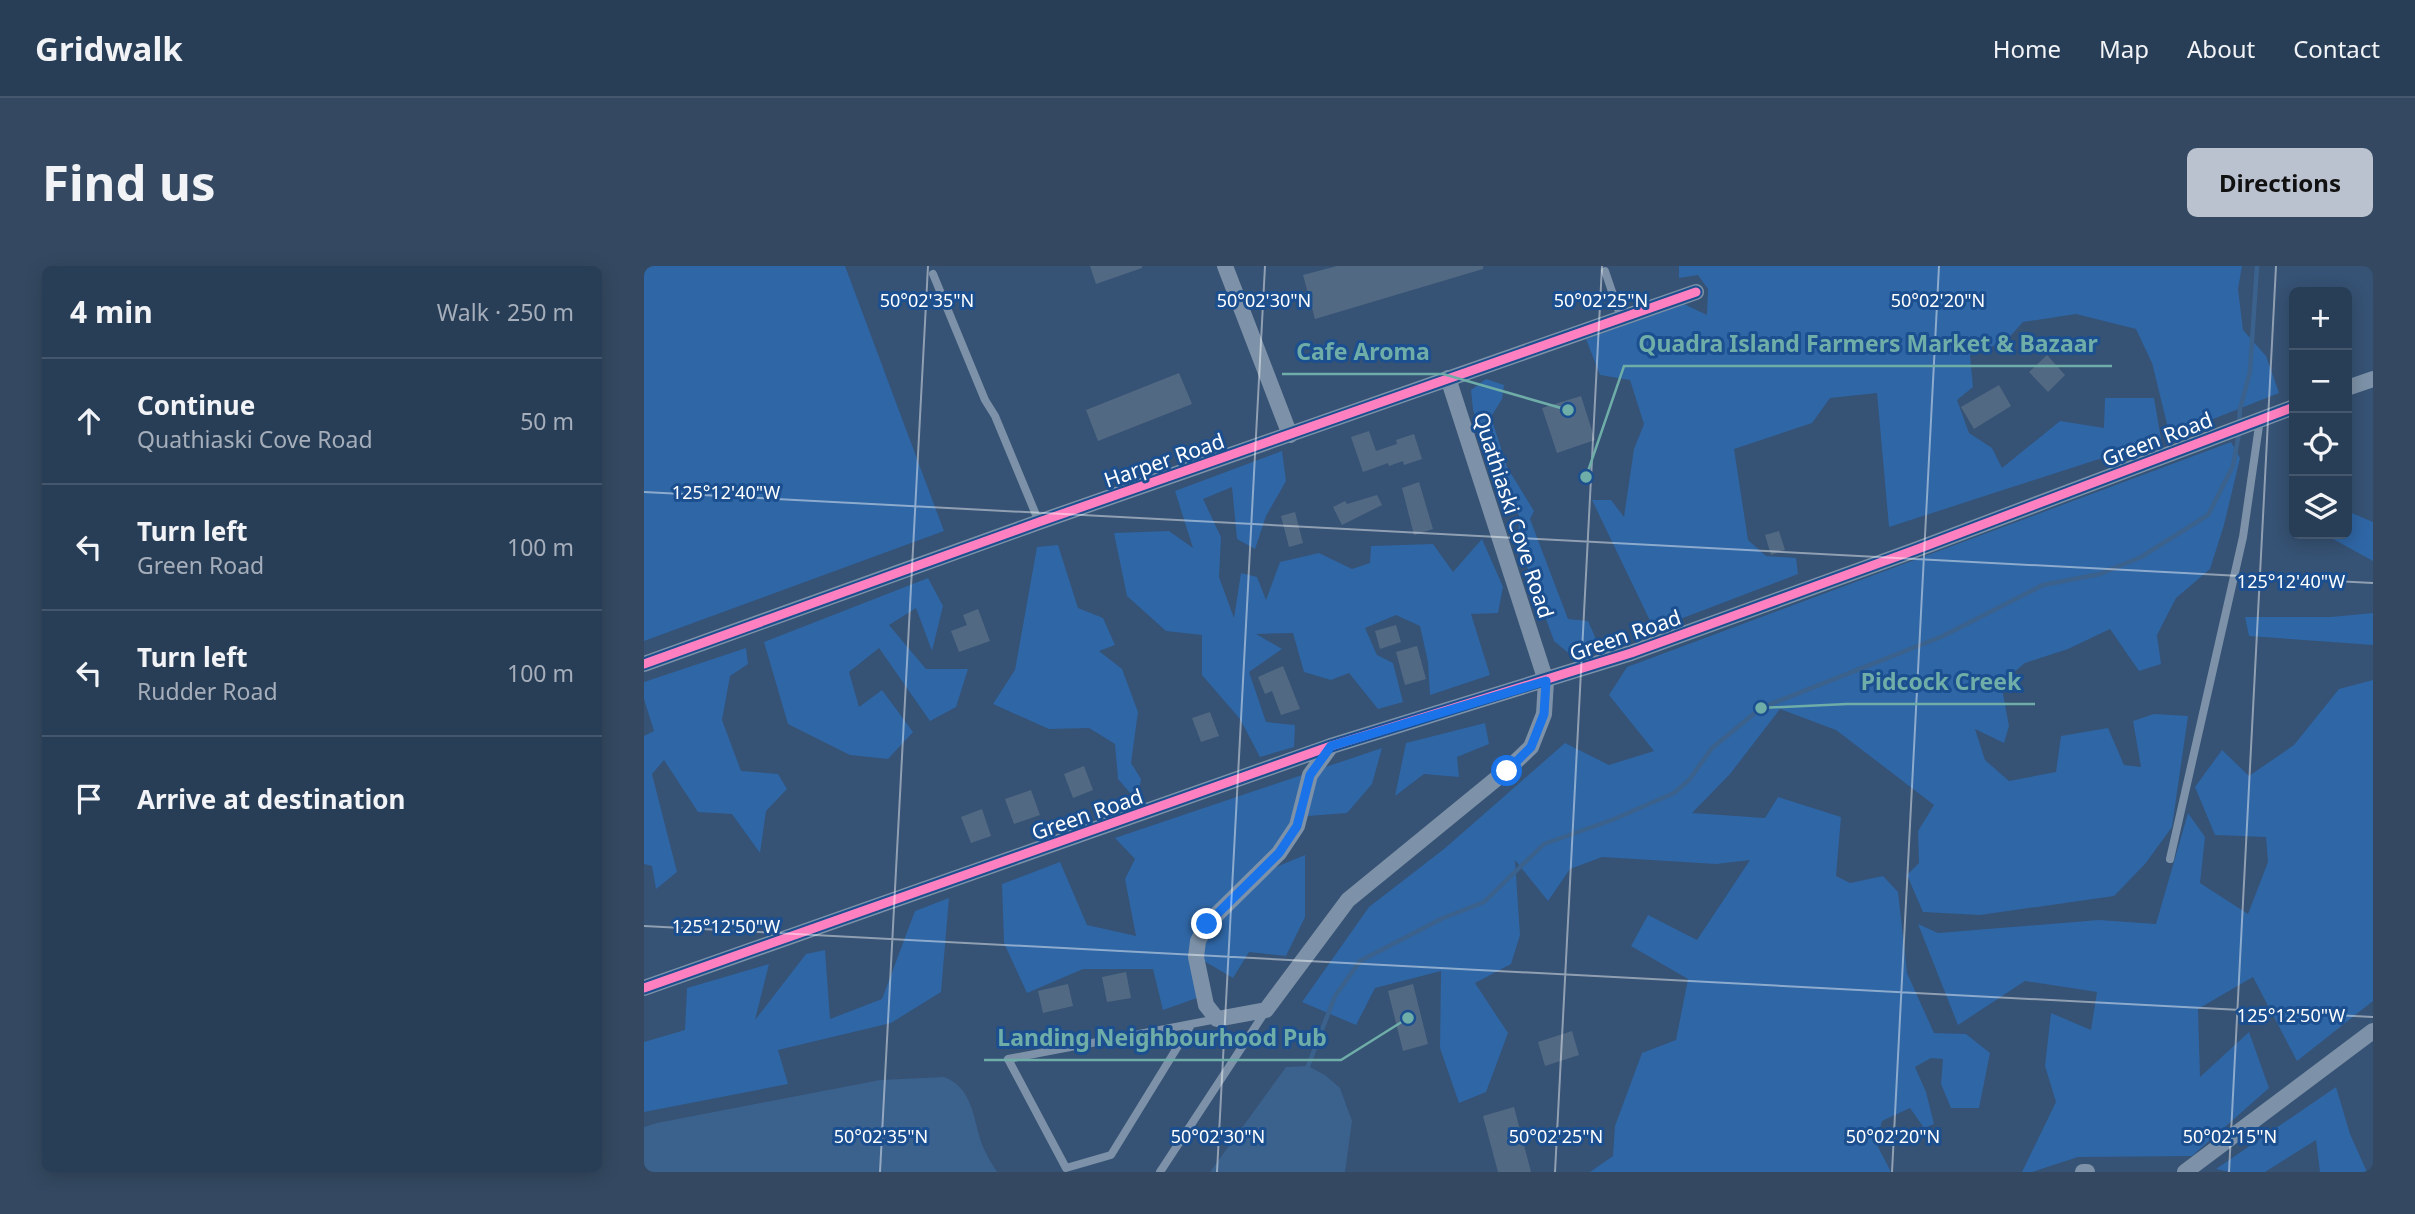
<!DOCTYPE html>
<meta charset="utf-8">
<style>
:root{--surface:#283e57;--page:#344961;--text:#f1f3f6;--muted:#a5aeba;--line:#44576d;--accent:#b9c2ce}
body{margin:0;font-family:"Noto Sans",sans-serif;background:var(--page);color:var(--text)}
.controls{position:absolute;right:21px;top:21px;display:grid;overflow:hidden;border-radius:10px;box-shadow:0 4px 18px #0003}
.controls button{width:63px;height:63px;display:grid;place-items:center;padding:0;border:0;border-bottom:2px solid var(--line);background:var(--surface);color:var(--text);font:35px sans-serif}
.stop{position:absolute;width:21px;height:21px;margin:-16px;border:5px solid #1a73e8;border-radius:50%;background:#fff}
.stop.end{background:#1a73e8;border-color:#fff;box-shadow:0 2px 7px #0008}
.list{margin:0;padding:0;list-style:none}
h2{display:flex;justify-content:space-between;align-items:center;height:91px;margin:0;padding:0 28px;font-size:30px}
h2 small{font-size:23px;font-weight:400;color:var(--muted)}
.list li{display:grid;grid-template-columns:46px 1fr auto;gap:21px;align-items:center;box-sizing:border-box;height:126px;padding:0 28px;border-top:2px solid var(--line)}
.list b{display:block;font-size:26px;white-space:nowrap}
.list p{margin:0;font-size:23px;white-space:nowrap;color:var(--muted)}
.list em{font-size:23px;font-style:normal;color:var(--muted)}
.icon{flex:none;width:38px;height:38px;fill:none;stroke:currentColor;stroke-width:2;stroke-linecap:round;stroke-linejoin:round}
.map{position:relative;flex:none;width:1729px;height:906px;overflow:hidden;border-radius:10px}
header{display:flex;align-items:center;gap:42px;box-sizing:border-box;height:98px;padding:0 35px;background:var(--surface);border-bottom:2px solid var(--line)}
header strong{font-size:33px}
nav{display:flex;gap:38px;margin-inline-start:auto;font-size:24px}
.intro{display:flex;align-items:center;justify-content:space-between;box-sizing:border-box;height:168px;padding:0 42px}
h1{margin:0;font-size:49px}
.button{padding:18px 32px;border-radius:10px;background:var(--accent);color:#111;font-size:24px;font-weight:700}
main{display:flex;gap:42px;padding:0 42px}
aside{flex:1;background:var(--surface);border-radius:10px;box-shadow:0 4px 18px #0003}
.map>svg:first-child{display:block}
.green{fill:#2f66a5}
.water{fill:#3b618d}
.lines{fill:none;stroke-linecap:round;stroke-linejoin:round}
.stream{stroke:#3b618d;stroke-width:4.5}
.building{fill:#526984}
.lane{stroke:#7d92a8;stroke-width:8}
.street{stroke:#7d92a8;stroke-width:16}
.cycleway-casing{stroke:#1b4f8f;stroke-width:13}
.cycleway{stroke:#ff80c0;stroke-width:9}
.route{stroke:#1a73e8;stroke-width:9}
.ticks{fill:none;stroke:#fff;stroke-width:2;stroke-opacity:0.45}
.labels{text-anchor:middle;dominant-baseline:central;stroke-width:6;stroke-linejoin:round;paint-order:stroke}
.street-label{font-size:21px;fill:#fff;stroke:#1b4f8f}
.ticks-label{font-size:18px;text-anchor:middle;fill:#fff;stroke:#1b4f8f;stroke-width:6;stroke-linejoin:round;paint-order:stroke}
.leader{fill:none;stroke:#6fada8;stroke-width:2.5}
.callout-dot{fill:#6fada8;stroke:#1b4f8f;stroke-width:2.5}
.callout-label{font-size:23px;text-anchor:middle;font-weight:bold;fill:#6fada8;stroke:#1b4f8f;stroke-width:6;stroke-linejoin:round;paint-order:stroke}
</style>
<header>
<strong>Gridwalk</strong>
<nav><a>Home</a><a>Map</a><a>About</a><a>Contact</a></nav>
</header>
<div class="intro"><h1>Find us</h1><a class="button">Directions</a></div>
<main>
<aside>
<h2>4 min<small>Walk · 250 m</small></h2>
<ul class="list">
<li><svg class="icon" aria-label="ahead" viewBox="0 0 24 24"><path d="M12 20V5M6 11l6-6 6 6"/></svg><div><b>Continue</b><p>Quathiaski Cove Road</p></div><em>50 m</em></li>
<li><svg class="icon" aria-label="left" viewBox="0 0 24 24"><path d="M17 20v-9H6M10 6l-5 5 5 5"/></svg><div><b>Turn left</b><p>Green Road</p></div><em>100 m</em></li>
<li><svg class="icon" aria-label="left" viewBox="0 0 24 24"><path d="M17 20v-9H6M10 6l-5 5 5 5"/></svg><div><b>Turn left</b><p>Rudder Road</p></div><em>100 m</em></li>
<li><svg class="icon" aria-label="arrive" viewBox="0 0 24 24"><path d="M6 21V4h12l-3 4 3 4H6"/></svg><div><b>Arrive at destination</b></div></li>
</ul>
</aside>
<div class="map">
<svg width="1729" height="906" viewBox="0 0 1729 906">
<rect width="100%" height="100%" fill="#365274"/>
<!-- green -->
<g class="green">
<polygon points="0,0 201,0 300,265 0,375"/>
<polygon points="1035,0 1598,0 1594,23 1599,64 1622,90 1635,127 1526,170 1508,97 1492,63 1432,48 1379,56 1362,75 1326,89 1329,121 1313,134 1325,167 1348,182 1358,202 1416,155 1460,162 1461,132 1510,132 1517,173 1245,261 1233,127 1186,132 1168,157 1090,183 1104,274 1122,290 1152,292 1154,308 1010,363 948,234 967,234 980,251 990,183 1000,158 986,114 956,109 942,73 1040,38 1063,49 1064,23 1054,9 1035,12"/>
<polygon points="842,113 860,119 858,133 847,151 863,201 890,245 886,253 924,353 944,355 956,382 927,389 910,375 874,276 875,249 861,234 829,144 827,124"/>
<polygon points="1587,176 1596,192 1580,259 1566,303 1532,332 1513,369 1517,398 1495,405 1466,363 1424,383 1381,397 1357,417 1365,460 1360,477 1331,463 1341,494 1365,515 1412,506 1417,470 1464,462 1480,499 1497,501 1489,455 1510,448 1544,450 1528,561 1501,598 1470,630 1336,649 1279,646 1263,609 1275,597 1274,565 1290,539 1192,464 1136,443 1086,508 1048,547 1121,552 1134,531 1197,551 1192,610 1206,617 1239,610 1254,626 1263,707 1290,767 1322,768 1346,787 1335,842 1307,842 1297,818 1299,793 1287,792 1271,801 1282,826 1290,858 1280,862 1266,842 1238,855 1232,877 1247,906 946,906 969,890 971,860 998,787 1032,774 1044,713 987,680 1004,649 1053,674 1106,594 1072,598 958,591 926,603 904,635 871,594 876,669 867,698 831,717 864,767 842,826 815,837 796,782 797,705 731,722 712,759 658,736 725,641 800,583 921,477 965,499 1010,485 965,429 983,401"/>
<polygon points="638,185 642,215 622,250 611,283 593,273 588,221 559,233 577,271 575,311 590,352 597,307 613,311 622,334 636,296 675,287 708,303 726,297 727,280 789,278 809,306 838,273 859,321 854,347 827,348 846,409 786,429 784,396 776,360 752,349 721,362 733,389 749,397 759,436 734,443 705,407 687,414 660,406 649,367 612,368 638,383 605,406 622,456 651,459 650,481 616,491 596,453 558,409 558,369 522,365 483,330 470,267 525,265 549,282 531,225"/>
<polygon points="1703,245 1729,256 1729,295 1680,268 1703,268"/>
<polygon points="414,279 434,342 459,352 471,379 455,385 478,403 494,446 487,497 497,513 493,535 474,513 471,478 445,462 405,463 349,438 371,404 393,281"/>
<polygon points="284,312 299,340 288,385 272,342 245,359 282,403 324,403 312,441 286,455 235,382 205,406 215,441 238,424 269,466 244,493 206,489 144,458 120,376"/>
<polygon points="1729,347 1729,379 1605,370 1601,351 1687,351"/>
<polygon points="102,382 104,398 86,410 78,454 97,505 134,508 143,523 122,545 116,587 88,548 54,546 20,494 8,508 33,606 12,623 8,600 0,598 0,470 10,465 0,433 0,416"/>
<polygon points="1729,414 1729,735 1653,795 1609,711 1554,743 1556,811 1605,766 1625,822 1548,890 1434,891 1388,906 1378,906 1412,836 1401,800 1407,747 1447,764 1453,726 1381,715 1314,759 1274,658 1294,667 1455,654 1512,658 1544,547 1561,571 1556,617 1604,648 1624,596 1622,571 1571,569 1551,521 1578,484 1605,510 1650,479 1695,423"/>
<polygon points="841,457 845,478 813,491 815,511 780,508 751,530 762,477"/>
<polygon points="738,482 728,518 703,547 651,551 632,601 661,589 661,651 642,690 605,686 589,712 560,695 553,732 519,744 509,703 439,703 383,727 360,677 358,618 416,596 443,659 492,670 481,613 491,593 471,572"/>
<polygon points="305,632 297,726 247,757 134,784 144,818 0,846 0,776 41,764 43,722 125,698 111,754 162,688 181,684 186,753 238,733 271,645"/>
<polygon points="1692,821 1706,868 1723,906 1676,906 1672,874 1621,906 1586,906 1572,903"/>
</g>
<!-- water -->
<g class="water">
<polygon points="664,800 681,809 696,822 708,855 701,906 566,906 642,801"/>
<path d="M300 811C330 822 329 855 339 881 343 890 348 898 353 906H0V861L13 857 236 814Z"/>
</g>
<g class="lines">
<!-- stream -->
<g class="stream">
<polyline points="1595,159 1596,143 1606,106 1613,0"/>
<polyline points="664,800 691,730 716,695 797,653 840,636 900,578 968,554 1030,527 1045,514 1068,482 1117,442 1299,370 1399,319 1456,308 1497,291 1564,249 1589,200 1595,167"/>
</g>
</g>
<!-- building -->
<g class="building">
<polygon points="446,0 498,0 498,2 452,18"/>
<polygon points="693,0 839,0 839,3 671,53 659,9"/>
<polygon points="1403,89 1421,109 1404,126 1385,106"/>
<polygon points="535,107 548,138 454,175 442,144"/>
<polygon points="1355,119 1367,140 1330,163 1317,141"/>
<polygon points="937,130 951,174 913,187 898,142"/>
<polygon points="725,165 732,185 753,178 752,174 770,168 778,193 760,199 759,195 745,200 744,197 719,206 707,171"/>
<polygon points="775,216 789,263 770,269 758,222"/>
<polygon points="733,229 738,239 698,259 689,241 701,235 703,238"/>
<polygon points="651,246 659,277 645,281 637,250"/>
<polygon points="1135,265 1141,284 1127,289 1121,269"/>
<polygon points="334,343 346,375 315,386 307,365 323,359 319,349"/>
<polygon points="752,359 757,376 736,383 731,365"/>
<polygon points="773,380 782,413 761,419 752,386"/>
<polygon points="639,400 656,443 637,449 628,425 621,428 614,411"/>
<polygon points="566,446 575,470 557,476 548,452"/>
<polygon points="440,500 449,524 429,532 420,508"/>
<polygon points="387,524 396,549 370,558 361,533"/>
<polygon points="338,543 347,570 327,577 317,551"/>
<polygon points="482,706 487,732 463,736 458,711"/>
<polygon points="424,718 429,740 399,747 394,725"/>
<polygon points="769,718 784,778 759,785 744,725"/>
<polygon points="928,765 935,789 901,800 894,776"/>
<polygon points="870,841 887,906 854,906 839,850"/>
</g>
<g class="lines">
<!-- lane -->
<g class="lane">
<polyline points="961,5 977,52"/>
<polyline points="289,8 341,134 351,150 395,256"/>
<polyline points="1526,593 1599,271 1616,153"/>
<polyline points="547,759 467,889 422,902 364,793 573,753"/>
<polyline points="516,906 621,746"/>
</g>
<!-- street -->
<g class="street">
<polyline points="581,0 646,169"/>
<polyline points="1703,122 1729,113"/>
<polyline points="0,398 395,256 1052,26"/>
<polyline points="687,480 666,509 653,560 635,587 563,658 554,675 552,691 562,739 573,753 622,744 704,634 863,504 887,481 900,448 902,415 804,112"/>
<polyline points="0,722 687,480 987,387 1271,284 1650,141"/>
<polyline points="1439,906 1443,906"/>
<polyline points="1541,906 1729,765"/>
</g>
<!-- cycleway casing -->
<g class="cycleway-casing">
<g id="cycleway">
<polyline points="0,398 395,256 1052,26"/>
<polyline points="0,722 687,480 987,387 1271,284 1650,141"/>
</g>
</g>
<!-- cycleway -->
<use href="#cycleway" class="cycleway"/>
</g>
<g class="lines">
<!-- route -->
<polyline class="route" points="563,658 635,587 653,560 666,509 687,480 902,415 900,448 887,481 863,505"/>
</g>
<!-- ticks -->
<path class="ticks" d="M0 226 1729 317M0 660 1729 751M236 906 284 0M573 906 621 0M911 906 958 0M1248 906 1295 0M1585 906 1632 0"/>
<g class="labels">
<!-- street labels -->
<g class="street-label">
<text transform="translate(1513 173) rotate(-21)">Green Road</text>
<text transform="translate(520 194) rotate(-19)">Harper Road</text>
<text transform="translate(870 249) rotate(72)">Quathiaski Cove Road</text>
<text transform="translate(981 369) rotate(-19)">Green Road</text>
<text transform="translate(443 548) rotate(-19)">Green Road</text>
</g>
</g>
<g class="ticks-label">
<text x="620" y="41">50°02'30"N</text>
<text x="957" y="41">50°02'25"N</text>
<text x="1294" y="41">50°02'20"N</text>
<text x="283" y="41">50°02'35"N</text>
<text x="82" y="233">125°12'40"W</text>
<text x="1647" y="322">125°12'40"W</text>
<text x="82" y="667">125°12'50"W</text>
<text x="1647" y="756">125°12'50"W</text>
<text x="237" y="877">50°02'35"N</text>
<text x="574" y="877">50°02'30"N</text>
<text x="912" y="877">50°02'25"N</text>
<text x="1249" y="877">50°02'20"N</text>
<text x="1586" y="877">50°02'15"N</text>
</g>
<!-- callouts -->
<path class="leader" d="M942 211L980 100H1468M924 144L799 108H638M1117 442L1203 438H1391M764 752L697 794H340"/>
<g class="callout-dot">
<circle cx="942" cy="211" r="7"/>
<circle cx="924" cy="144" r="7"/>
<circle cx="1117" cy="442" r="7"/>
<circle cx="764" cy="752" r="7"/>
</g>
<g class="callout-label">
<text x="1224" y="86">Quadra Island Farmers Market &amp; Bazaar</text>
<text x="719" y="94">Cafe Aroma</text>
<text x="1297" y="424">Pidcock Creek</text>
<text x="518" y="780">Landing Neighbourhood Pub</text>
</g>
</svg>
<div class="controls">
<button>+</button>
<button>−</button>
<button><svg class="icon" aria-label="locate" viewBox="0 0 24 24"><circle cx="12" cy="12" r="6"/><path d="M12 2v4M12 18v4M2 12h4M18 12h4"/></svg></button>
<button><svg class="icon" aria-label="layers" viewBox="0 0 24 24"><path d="M12 4l9 5-9 5-9-5zM3 14l9 5 9-5"/></svg></button>
</div>
<div class="stop" style="left:863px;top:505px"></div>
<div class="stop end" style="left:563px;top:658px"></div>
</div>
</main>
